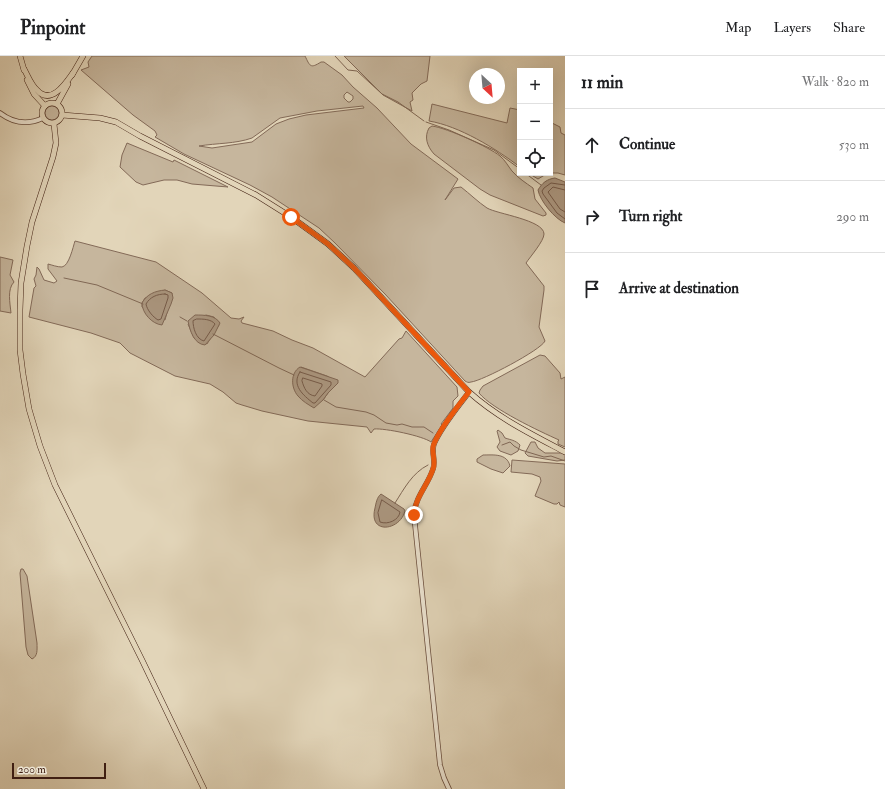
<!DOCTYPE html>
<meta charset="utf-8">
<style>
:root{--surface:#fff;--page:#f2f2f2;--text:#202124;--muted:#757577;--line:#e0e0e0}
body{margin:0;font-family:"IM FELL Double Pica",serif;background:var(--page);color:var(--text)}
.controls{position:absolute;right:12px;top:12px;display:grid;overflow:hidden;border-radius:0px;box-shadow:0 4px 16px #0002}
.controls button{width:36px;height:36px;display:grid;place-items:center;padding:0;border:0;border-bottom:1px solid var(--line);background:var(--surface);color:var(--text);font:20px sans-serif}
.compass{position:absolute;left:469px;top:12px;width:36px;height:36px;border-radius:50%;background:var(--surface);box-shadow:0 4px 16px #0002;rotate:154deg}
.scale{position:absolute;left:12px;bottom:10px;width:94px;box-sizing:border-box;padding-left:4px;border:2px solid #401f12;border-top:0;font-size:11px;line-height:14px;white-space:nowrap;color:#401f12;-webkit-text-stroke:3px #ece4d2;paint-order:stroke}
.stop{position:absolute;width:12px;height:12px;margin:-9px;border:3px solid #ea580c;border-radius:50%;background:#fff}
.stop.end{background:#ea580c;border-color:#fff;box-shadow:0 1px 4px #0008}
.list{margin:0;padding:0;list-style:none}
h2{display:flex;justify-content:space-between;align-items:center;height:52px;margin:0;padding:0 16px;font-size:17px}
h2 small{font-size:13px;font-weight:400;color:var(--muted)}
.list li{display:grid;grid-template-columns:26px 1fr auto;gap:12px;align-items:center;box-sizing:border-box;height:72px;padding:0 16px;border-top:1px solid var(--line)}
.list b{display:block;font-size:15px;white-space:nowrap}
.list em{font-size:13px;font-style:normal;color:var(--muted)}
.icon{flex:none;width:22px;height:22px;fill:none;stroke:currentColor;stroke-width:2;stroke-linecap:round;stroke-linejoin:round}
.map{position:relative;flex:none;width:565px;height:733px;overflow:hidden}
header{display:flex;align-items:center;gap:24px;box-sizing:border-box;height:56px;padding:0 20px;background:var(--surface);border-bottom:1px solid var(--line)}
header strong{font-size:19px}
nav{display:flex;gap:22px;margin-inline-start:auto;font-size:14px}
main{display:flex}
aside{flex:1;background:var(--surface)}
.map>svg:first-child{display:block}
.green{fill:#c6b69d;stroke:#836a58;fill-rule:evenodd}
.water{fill:#ab9780;stroke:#806754}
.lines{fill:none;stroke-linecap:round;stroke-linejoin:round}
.shore{stroke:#765b49;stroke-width:1}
.stream{stroke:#806754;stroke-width:1}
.minor-casing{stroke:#684c3c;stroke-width:5.5}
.major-casing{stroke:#401f12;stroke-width:6}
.minor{stroke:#ece4d2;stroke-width:4}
.major{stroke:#e2d5b9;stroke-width:5}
.route{stroke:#ea580c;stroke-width:5}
</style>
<header>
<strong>Pinpoint</strong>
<nav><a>Map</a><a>Layers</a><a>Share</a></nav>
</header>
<main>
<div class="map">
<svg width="565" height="733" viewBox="0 0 565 733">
<rect width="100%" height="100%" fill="#e2d5b9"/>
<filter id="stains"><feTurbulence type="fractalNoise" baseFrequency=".005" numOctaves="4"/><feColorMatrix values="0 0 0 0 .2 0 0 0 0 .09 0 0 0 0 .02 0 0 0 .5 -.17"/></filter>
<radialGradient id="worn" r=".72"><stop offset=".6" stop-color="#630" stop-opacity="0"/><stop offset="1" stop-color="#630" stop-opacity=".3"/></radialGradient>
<!-- green -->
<g class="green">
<path d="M92 0H305C310 10 310 13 321 6H324L342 19 353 31 377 52 411 88 458 123 445 144 454 132 461 131C470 138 478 146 487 152 497 158 544 164 544 178 544 185 530 201 526 207L544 230V234L539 271 545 285C541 294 482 325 471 326 468 327 467 326 465 325L385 238 335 187 319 172 272 141 250 129 184 98 155 81 157 79 155 75 133 59 81 14 89 11 88 6ZM347 36 353 40V43L350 46H348L344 42V39ZM363 50 364 52 306 59 289 63 276 68 252 86 212 92 199 90C217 87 235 88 252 82L280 62 317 55Z"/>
<polygon points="344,0 430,0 427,25 421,28 412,37 413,44 410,46 412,55 383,39"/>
<path d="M432 48 507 67 510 52 520 54V111C495 92 459 70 429 65Z"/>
<circle cx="52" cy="57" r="7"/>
<polygon points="550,66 560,71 561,77 565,79 565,119 558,117 550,117"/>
<path d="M432 70C447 72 489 91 500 100 505 104 508 110 512 115 518 122 526 127 533 132L535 143 546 157V159L543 160 490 139 480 133 434 98C427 90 424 81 429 72Z"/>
<polygon points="127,87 173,106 174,104 228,131 192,128 177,124 164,124 143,129 136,126 120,111 122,99"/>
<polygon points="528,117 548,117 538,123"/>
<path d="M75 185 156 206 202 237 231 262 239 263 244 261 241 265 242 267 273 275 292 284 313 292 365 321 399 283 402 282 406 275 457 331 458 340 453 345V352L441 368 442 369 431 386C423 380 385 372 374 373L371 377 367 371 308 365 262 355 242 349 236 347 223 336 210 328 175 320 130 297 120 287 91 277 29 261 34 232 36 230 34 223 36 219 37 211 39 213 44 224 54 227 57 225 48 213V208C52 209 57 211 62 211 69 210 73 191 75 185ZM165 234 172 237 165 264 142 251V247L145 242ZM206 259 214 261 219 269 207 288 194 282 188 268ZM301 311 327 320 338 327 328 337 323 344 299 341 294 331Z"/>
<path d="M0 201 13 204 10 219 14 226C7 233 10 247 11 257L0 255Z"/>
<path d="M540 299 545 300 560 317 561 323 565 321V391L558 388V385L559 384C539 375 492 353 479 337L480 334 483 330Z"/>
<path d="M498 374 502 377 505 382C511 384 515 384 520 389L518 395 511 399 500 395 497 391 500 386 497 375Z"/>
<polygon points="531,386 535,386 538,392 545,397 563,397 565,398 565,404 557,405 528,400 525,397"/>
<path d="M483 399C493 399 507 397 510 410L503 417 491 413 477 406V403Z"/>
<polygon points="512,404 565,408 565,451 560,449 559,446 557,448 554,448 535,440 541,425 540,421 532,418 511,416"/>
<path d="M21 513H23L27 520 37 587C37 594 38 600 32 603L28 599 26 591 20 517Z"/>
</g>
<!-- water -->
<g class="water">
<path d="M555 122 565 126V167C555 163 540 145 538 134 542 127 547 123 555 122Z"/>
<path d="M165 234 172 237 173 242 171 248 162 269C152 268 142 257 142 247 147 238 155 235 165 234Z"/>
<path d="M195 259C204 259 215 259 220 267L214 279 205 289C194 288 190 275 188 265Z"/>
<path d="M300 311 338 324V327L328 337 323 344 314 352C309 349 302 345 298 340 291 332 290 317 300 311Z"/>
<path d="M381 438 404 453 405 455C400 475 368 479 375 452 376 447 377 441 381 438Z"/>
</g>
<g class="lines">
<!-- shore -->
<g class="shore">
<polyline points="565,129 551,127 544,132 542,135 543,138 557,157 565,163"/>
<polyline points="565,134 553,131 548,136 560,153 565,156"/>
<path d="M165 238 168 239V242L161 263 158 264C153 261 147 254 146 248 150 241 157 238 165 238Z"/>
<path d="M197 263C203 263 211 263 215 268L204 285C196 283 193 272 193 265Z"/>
<path d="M300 316 331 326V329L315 347H313C303 339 291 329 300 316Z"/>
<path d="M303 322 322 328V330L315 340C307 339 304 332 302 325Z"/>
<path d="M382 444 400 456C399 464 388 469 380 466L378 457Z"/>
</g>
<!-- stream -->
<g class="stream">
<polyline points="335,0 348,14 357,15 382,38 398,46 424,65"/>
<polyline points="426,66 449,74 494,94 520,113"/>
<polyline points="525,117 541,129"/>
<polyline points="64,222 97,229 143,248"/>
<polyline points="180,261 187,265"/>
<polyline points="213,278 279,312 294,319"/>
<polyline points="324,344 336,351 366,356 374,359 386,367 397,369 402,368 412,371 424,371 433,377"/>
<polyline points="502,389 510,386 514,390 521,394 544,401 551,400 565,405"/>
<path d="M395 447C404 433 412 417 428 409"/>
</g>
<!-- minor casing -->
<g class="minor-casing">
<g id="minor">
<path d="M0 57C13 67 28 69 43 62"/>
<path d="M449 733 444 722 440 709 414 459C415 441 428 429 433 413 436 405 431 396 434 388 441 371 458 351 469 336"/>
</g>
</g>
<!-- major casing -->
<g class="major-casing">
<g id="major">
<polyline points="20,0 24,14"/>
<path d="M24 13C28 20 31 29 37 34 51 50 66 27 73 17"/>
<polyline points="72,19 83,0"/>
<polyline points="27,24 34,38 45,50"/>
<circle cx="52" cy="57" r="10"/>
<polyline points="57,48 68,28"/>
<path d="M62 59 100 62 116 66 140 80 256 139 291 161 328 188 354 212 469 336C498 362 531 378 565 396"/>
<polyline points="54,68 56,87 53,101 32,166 27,190 21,227 20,254 20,294 23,318 29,353 40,390 55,429 142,604 204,733"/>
</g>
</g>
<!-- minor -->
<use href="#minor" class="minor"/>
<!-- major -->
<use href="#major" class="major"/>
</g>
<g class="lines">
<!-- route -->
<path class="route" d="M291 161 328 188 354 212 469 336C460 347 436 378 433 391 432 398 436 406 433 413 428 429 415 441 414 459"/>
</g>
<rect width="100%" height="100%" filter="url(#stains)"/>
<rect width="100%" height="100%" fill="url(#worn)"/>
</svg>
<div class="controls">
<button>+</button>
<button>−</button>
<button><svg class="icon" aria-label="locate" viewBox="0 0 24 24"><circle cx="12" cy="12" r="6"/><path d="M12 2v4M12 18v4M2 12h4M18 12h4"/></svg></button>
</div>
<svg class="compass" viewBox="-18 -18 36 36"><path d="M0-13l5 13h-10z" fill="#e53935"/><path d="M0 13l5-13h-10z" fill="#757577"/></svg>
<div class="scale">200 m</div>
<div class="stop" style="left:291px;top:161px"></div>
<div class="stop end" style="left:414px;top:459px"></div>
</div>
<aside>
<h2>11 min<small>Walk · 820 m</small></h2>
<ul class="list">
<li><svg class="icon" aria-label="ahead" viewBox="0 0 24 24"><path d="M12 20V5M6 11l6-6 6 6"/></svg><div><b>Continue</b></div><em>530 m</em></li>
<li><svg class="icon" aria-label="right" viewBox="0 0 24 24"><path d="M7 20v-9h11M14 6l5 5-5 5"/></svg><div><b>Turn right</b></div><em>290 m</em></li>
<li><svg class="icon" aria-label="arrive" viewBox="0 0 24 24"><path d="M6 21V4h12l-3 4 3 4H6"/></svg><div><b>Arrive at destination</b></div></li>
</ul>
</aside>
</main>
